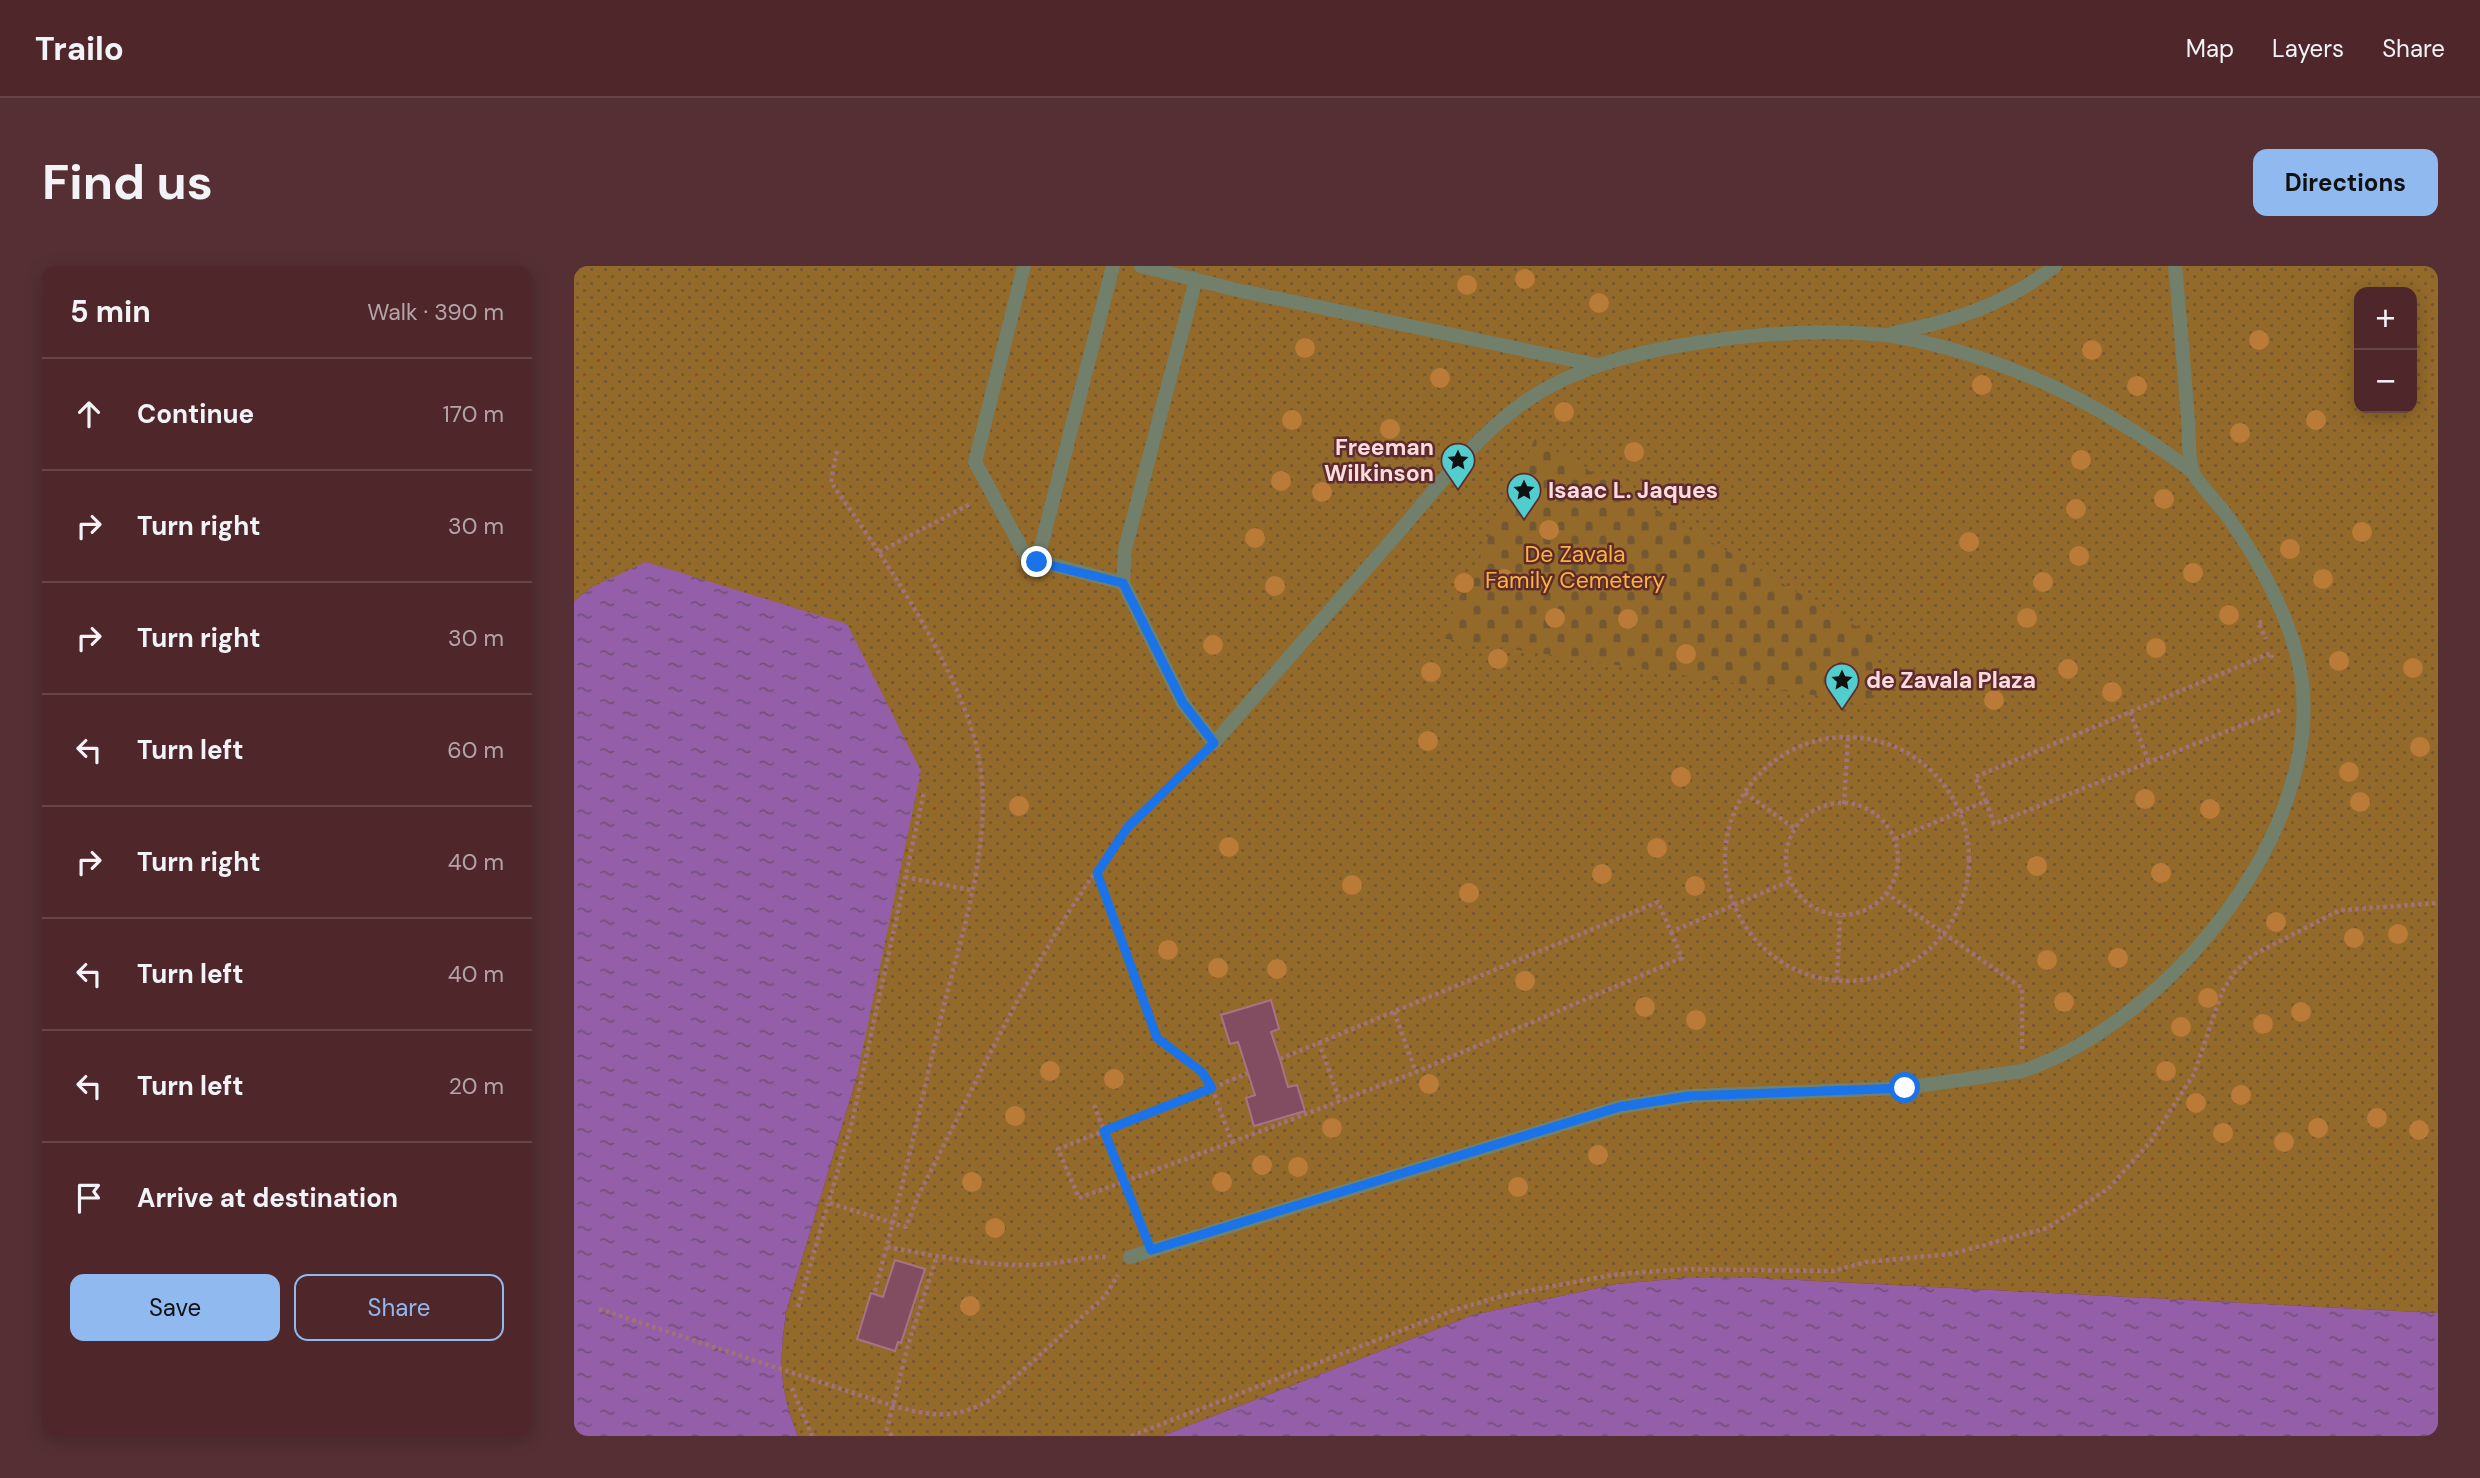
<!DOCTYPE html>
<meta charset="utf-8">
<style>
:root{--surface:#4f272b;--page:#552f33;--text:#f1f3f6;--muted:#b3a5a9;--line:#664447;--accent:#90b9f0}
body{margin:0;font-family:"DM Sans",sans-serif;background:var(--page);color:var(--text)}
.controls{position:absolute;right:21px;top:21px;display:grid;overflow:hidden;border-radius:14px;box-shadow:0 4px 18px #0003}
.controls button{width:63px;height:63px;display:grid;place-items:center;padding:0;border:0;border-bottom:2px solid var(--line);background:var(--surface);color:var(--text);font:35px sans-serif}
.stop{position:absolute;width:21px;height:21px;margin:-16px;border:5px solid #1a73e8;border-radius:50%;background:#fff}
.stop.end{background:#1a73e8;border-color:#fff;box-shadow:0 2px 7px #0008}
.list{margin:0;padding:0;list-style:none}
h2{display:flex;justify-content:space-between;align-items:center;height:91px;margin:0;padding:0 28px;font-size:30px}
h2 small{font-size:23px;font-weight:400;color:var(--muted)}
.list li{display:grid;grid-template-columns:46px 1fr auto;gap:21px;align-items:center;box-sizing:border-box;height:112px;padding:0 28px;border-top:2px solid var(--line)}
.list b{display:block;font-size:26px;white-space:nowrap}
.list em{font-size:23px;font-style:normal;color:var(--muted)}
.actions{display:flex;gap:14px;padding:21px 28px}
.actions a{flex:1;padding:16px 0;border:2px solid var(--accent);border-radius:14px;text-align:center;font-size:24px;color:var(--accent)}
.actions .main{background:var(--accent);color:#111}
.icon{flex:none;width:38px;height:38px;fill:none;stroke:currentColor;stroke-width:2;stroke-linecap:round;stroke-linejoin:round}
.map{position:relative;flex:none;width:1864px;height:1170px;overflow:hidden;border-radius:14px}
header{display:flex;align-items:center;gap:42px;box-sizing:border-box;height:98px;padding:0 35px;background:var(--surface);border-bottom:2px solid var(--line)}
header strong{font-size:33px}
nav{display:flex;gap:38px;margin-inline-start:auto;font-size:24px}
.intro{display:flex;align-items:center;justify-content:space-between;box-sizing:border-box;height:168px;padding:0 42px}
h1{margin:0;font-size:49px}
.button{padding:18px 32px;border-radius:14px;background:var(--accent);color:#111;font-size:24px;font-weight:700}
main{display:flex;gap:42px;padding:0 42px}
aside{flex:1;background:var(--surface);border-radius:14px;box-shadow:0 4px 18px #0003}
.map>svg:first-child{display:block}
.green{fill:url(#green-dots);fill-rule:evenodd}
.cemetery{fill:url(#cemetery-stones)}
.water{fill:url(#water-ripples)}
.building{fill:#824d61;stroke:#aa7286;stroke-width:2}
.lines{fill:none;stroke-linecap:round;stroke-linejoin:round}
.path{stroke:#a17377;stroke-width:4.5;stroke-dasharray:3.5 3.5;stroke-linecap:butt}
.lane{stroke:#717f6b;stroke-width:14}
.street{stroke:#717f6b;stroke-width:14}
.tree{fill:#ba7a38}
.route{stroke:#1a73e8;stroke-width:9}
.labels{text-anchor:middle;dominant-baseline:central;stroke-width:5;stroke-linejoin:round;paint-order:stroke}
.poi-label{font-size:23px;font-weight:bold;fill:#fedcdd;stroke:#5d2a2e;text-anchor:start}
.park-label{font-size:23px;fill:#fcb438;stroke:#5d2a2e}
</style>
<header>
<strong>Trailo</strong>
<nav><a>Map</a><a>Layers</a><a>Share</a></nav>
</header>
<div class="intro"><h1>Find us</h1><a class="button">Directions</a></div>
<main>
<aside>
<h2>5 min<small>Walk · 390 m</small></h2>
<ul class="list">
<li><svg class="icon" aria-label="ahead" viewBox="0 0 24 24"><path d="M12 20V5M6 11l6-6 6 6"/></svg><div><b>Continue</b></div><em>170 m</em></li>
<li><svg class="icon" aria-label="right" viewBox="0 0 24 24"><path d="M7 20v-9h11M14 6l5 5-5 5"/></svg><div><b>Turn right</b></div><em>30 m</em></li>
<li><svg class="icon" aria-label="right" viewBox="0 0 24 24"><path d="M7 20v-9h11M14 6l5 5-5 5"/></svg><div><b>Turn right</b></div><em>30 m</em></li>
<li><svg class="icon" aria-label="left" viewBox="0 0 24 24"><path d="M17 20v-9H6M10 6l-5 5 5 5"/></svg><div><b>Turn left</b></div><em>60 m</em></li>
<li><svg class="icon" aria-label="right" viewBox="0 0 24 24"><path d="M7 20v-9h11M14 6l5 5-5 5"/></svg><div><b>Turn right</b></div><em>40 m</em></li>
<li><svg class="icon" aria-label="left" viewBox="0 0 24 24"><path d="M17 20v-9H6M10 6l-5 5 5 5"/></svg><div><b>Turn left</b></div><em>40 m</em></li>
<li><svg class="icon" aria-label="left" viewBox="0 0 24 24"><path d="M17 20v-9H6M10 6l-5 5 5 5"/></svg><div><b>Turn left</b></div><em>20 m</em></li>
<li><svg class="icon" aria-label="arrive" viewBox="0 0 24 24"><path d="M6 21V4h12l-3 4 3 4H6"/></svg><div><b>Arrive at destination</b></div></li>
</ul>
<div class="actions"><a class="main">Save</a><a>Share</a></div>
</aside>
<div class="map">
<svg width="1864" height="1170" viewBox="0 0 1864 1170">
<defs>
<pattern id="green-dots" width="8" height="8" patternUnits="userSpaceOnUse" patternTransform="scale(1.75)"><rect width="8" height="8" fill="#936a29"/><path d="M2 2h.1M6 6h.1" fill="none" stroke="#735834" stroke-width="1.8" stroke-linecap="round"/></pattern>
<pattern id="cemetery-stones" width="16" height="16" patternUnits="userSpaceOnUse" patternTransform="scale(1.75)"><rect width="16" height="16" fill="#936a29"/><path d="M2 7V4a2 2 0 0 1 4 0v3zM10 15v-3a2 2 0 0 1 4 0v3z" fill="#735834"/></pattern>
<pattern id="water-ripples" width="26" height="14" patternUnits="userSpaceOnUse" patternTransform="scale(1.75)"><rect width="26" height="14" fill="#945ea8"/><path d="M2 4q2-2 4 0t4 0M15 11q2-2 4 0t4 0" fill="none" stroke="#74517a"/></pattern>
</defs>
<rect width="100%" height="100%" fill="#693439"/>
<!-- green -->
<path class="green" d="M0 0H1864V1047L1184 1012H1109L1043 1018 899 1049 588 1170H224C205 1120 205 1099 212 1046L283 810 18 321 0 335ZM1785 26H1838V142H1785Z"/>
<!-- cemetery -->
<polygon class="cemetery" points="961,173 1302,372 1297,438 866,372"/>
<!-- water -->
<g class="water">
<path d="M72 296 273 358 347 505 283 810 212 1046C205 1099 205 1120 224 1170H0V335L18 321Z"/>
<polygon points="1109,1012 1184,1012 1864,1047 1864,1170 588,1170 899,1049 1043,1018"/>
</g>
<!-- building -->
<g class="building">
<polygon points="697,734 705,763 697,766 706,793 714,821 723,819 731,845 680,860 672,832 681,829 664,776 656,778 647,749"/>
<polygon points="321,994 351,1003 327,1077 324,1076 321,1085 283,1073 297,1027 309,1031"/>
</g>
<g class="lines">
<!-- path -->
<g class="path">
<path d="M263 185 257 216C307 288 378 390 401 475 425 565 387 667 366 755 345 847 325 938 300 1028"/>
<polyline points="305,286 398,237"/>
<polyline points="1688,356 1684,356 1692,373"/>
<polyline points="1556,446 1575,497"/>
<circle cx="1273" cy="593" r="122"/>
<polyline points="1171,527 1220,562"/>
<polyline points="1412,535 1420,558 1706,444"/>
<circle cx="1268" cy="593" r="56"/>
<polyline points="1270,538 1274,471"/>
<polyline points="1321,573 1412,535 1401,511 1697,387 1698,392"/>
<polyline points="523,607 583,772 628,806 638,822 674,807"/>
<polyline points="331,611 397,624"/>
<polyline points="1312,627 1448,722 1448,783"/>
<polyline points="1263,714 1266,650"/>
<polyline points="820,746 842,806"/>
<polyline points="745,776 766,836"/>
<polyline points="706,793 1084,636 1097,666 1216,615"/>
<polygon points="638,822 658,876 505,932 484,883"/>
<polyline points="520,839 570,967"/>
<polyline points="658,876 842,806 1108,692 1097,666"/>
<path d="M256 937 332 961 345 928C409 804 466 674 553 563 573 537 601 515 625 493"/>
<path d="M313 981C362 990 409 1000 459 999 484 999 509 990 534 991"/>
<polyline points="224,1041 278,856 350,526"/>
<path d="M25 1043 319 1140C356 1150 383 1154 417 1133L531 1030 544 1009"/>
<polyline points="218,1122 238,1170"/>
<polyline points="318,1170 313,1163 334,1079 363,990"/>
<polyline points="557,1170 880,1044 932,1029 1038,1009 1108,1003 1259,1005 1292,996 1377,988 1473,962 1534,923 1576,876 1620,808 1648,726 1661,706 1679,689 1766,644 1864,637"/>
</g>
<!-- lane -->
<g class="lane">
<polyline points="450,0 401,196 453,292 549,317 609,437 640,477"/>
<polyline points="567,0 663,24 1023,99"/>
<polyline points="463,296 539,0"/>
<polyline points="549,317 551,283 622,13"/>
</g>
<!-- street -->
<g class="street">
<path d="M1319 67C1380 55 1431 39 1481 0"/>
<path d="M640 477C701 408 762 338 823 268 861 224 898 175 945 140 995 103 1055 88 1115 78 1178 68 1246 63 1309 69 1330 71 1353 77 1373 82 1465 107 1543 149 1619 206"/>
<path d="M556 991 1046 841 1115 830 1330 822 1448 805C1597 756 1770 547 1721 382 1707 335 1683 292 1654 251 1646 239 1623 217 1619 206 1613 191 1616 168 1614 153 1610 102 1606 51 1601 0"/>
</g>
</g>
<!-- trees -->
<g class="tree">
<circle cx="951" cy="13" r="10"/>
<circle cx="893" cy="19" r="10"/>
<circle cx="1025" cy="37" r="10"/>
<circle cx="1685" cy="74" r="10"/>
<circle cx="731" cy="82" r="10"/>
<circle cx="1518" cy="84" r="10"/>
<circle cx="866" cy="112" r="10"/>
<circle cx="1408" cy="119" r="10"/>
<circle cx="1563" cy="120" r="10"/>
<circle cx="990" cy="146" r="10"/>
<circle cx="718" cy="154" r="10"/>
<circle cx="1742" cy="154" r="10"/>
<circle cx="816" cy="163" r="10"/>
<circle cx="1666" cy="167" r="10"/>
<circle cx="1060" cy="186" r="10"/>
<circle cx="1507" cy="194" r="10"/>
<circle cx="707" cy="215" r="10"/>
<circle cx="748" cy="226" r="10"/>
<circle cx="1590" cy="233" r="10"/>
<circle cx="1502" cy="243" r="10"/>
<circle cx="975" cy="264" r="10"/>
<circle cx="1788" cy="266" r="10"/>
<circle cx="681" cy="272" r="10"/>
<circle cx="1395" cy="276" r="10"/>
<circle cx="1716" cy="283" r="10"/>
<circle cx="1505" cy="290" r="10"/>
<circle cx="1619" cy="307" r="10"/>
<circle cx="930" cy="313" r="10"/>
<circle cx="1749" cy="313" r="10"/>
<circle cx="1469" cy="316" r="10"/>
<circle cx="890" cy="317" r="10"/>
<circle cx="701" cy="320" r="10"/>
<circle cx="1655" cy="349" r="10"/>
<circle cx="981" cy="352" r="10"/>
<circle cx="1453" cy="352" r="10"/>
<circle cx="1054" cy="353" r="10"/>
<circle cx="639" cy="379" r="10"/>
<circle cx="1582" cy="382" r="10"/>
<circle cx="1112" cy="388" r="10"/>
<circle cx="924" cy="393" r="10"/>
<circle cx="1765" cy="395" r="10"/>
<circle cx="1839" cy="402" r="10"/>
<circle cx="1494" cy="403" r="10"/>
<circle cx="857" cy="406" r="10"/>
<circle cx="1538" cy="426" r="10"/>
<circle cx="1420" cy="434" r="10"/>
<circle cx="854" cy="475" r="10"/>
<circle cx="1846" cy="481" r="10"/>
<circle cx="1775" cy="506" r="10"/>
<circle cx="1107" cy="511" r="10"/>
<circle cx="1571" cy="533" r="10"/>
<circle cx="1786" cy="536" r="10"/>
<circle cx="445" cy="540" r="10"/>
<circle cx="1636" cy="543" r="10"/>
<circle cx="655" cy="581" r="10"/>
<circle cx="1083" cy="582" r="10"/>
<circle cx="1463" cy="600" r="10"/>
<circle cx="1587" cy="607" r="10"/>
<circle cx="1028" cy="608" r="10"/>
<circle cx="778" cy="619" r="10"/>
<circle cx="1121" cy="620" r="10"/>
<circle cx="895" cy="627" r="10"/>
<circle cx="1702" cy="656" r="10"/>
<circle cx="1824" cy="668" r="10"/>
<circle cx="1780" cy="672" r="10"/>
<circle cx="594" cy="684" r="10"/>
<circle cx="1544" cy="692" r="10"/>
<circle cx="1473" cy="694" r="10"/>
<circle cx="644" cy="702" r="10"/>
<circle cx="703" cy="703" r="10"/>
<circle cx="951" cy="715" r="10"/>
<circle cx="1634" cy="732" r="10"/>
<circle cx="1490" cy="736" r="10"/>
<circle cx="1071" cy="741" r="10"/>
<circle cx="1727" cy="746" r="10"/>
<circle cx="1122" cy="754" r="10"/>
<circle cx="1689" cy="758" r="10"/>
<circle cx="1607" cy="761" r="10"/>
<circle cx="476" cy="805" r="10"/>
<circle cx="1592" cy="805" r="10"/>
<circle cx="540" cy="813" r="10"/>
<circle cx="855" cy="818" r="10"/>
<circle cx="1667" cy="829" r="10"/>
<circle cx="1622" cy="837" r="10"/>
<circle cx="441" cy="850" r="10"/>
<circle cx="1803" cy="852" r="10"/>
<circle cx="758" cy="862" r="10"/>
<circle cx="1744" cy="862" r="10"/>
<circle cx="1845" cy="864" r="10"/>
<circle cx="1649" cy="867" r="10"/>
<circle cx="1710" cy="876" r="10"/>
<circle cx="1024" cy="889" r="10"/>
<circle cx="688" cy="899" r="10"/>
<circle cx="724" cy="901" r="10"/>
<circle cx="398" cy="916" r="10"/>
<circle cx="648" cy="916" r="10"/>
<circle cx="944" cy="921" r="10"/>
<circle cx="421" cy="962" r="10"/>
<circle cx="396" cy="1040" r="10"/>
</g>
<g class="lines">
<!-- route -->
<polyline class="route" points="463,296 549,317 609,437 640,477 553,562 523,607 583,772 628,806 638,822 530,865 577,984 1045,841 1115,830 1331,822"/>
</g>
<!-- icons -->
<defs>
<g id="sight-pin" transform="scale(1.75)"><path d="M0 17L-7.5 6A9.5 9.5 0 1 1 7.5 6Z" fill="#52cdce" stroke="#5d2a2e"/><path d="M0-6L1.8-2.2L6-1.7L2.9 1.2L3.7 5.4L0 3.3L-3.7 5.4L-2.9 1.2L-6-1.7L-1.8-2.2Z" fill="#111"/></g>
</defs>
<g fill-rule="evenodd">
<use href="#sight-pin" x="884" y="194"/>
<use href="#sight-pin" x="950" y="224"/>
<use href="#sight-pin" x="1268" y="414"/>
</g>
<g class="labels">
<!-- poi labels -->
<g class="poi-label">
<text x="860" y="181" text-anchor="end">Freeman<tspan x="860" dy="26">Wilkinson</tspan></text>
<text x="974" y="224">Isaac L. Jaques</text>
<text x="1292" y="414">de Zavala Plaza</text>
</g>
<!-- park labels -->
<g class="park-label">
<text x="1001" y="288">De Zavala<tspan x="1001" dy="26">Family Cemetery</tspan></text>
</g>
</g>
</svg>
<div class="controls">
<button>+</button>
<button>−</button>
</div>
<div class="stop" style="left:1331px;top:822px"></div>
<div class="stop end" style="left:463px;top:296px"></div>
</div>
</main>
